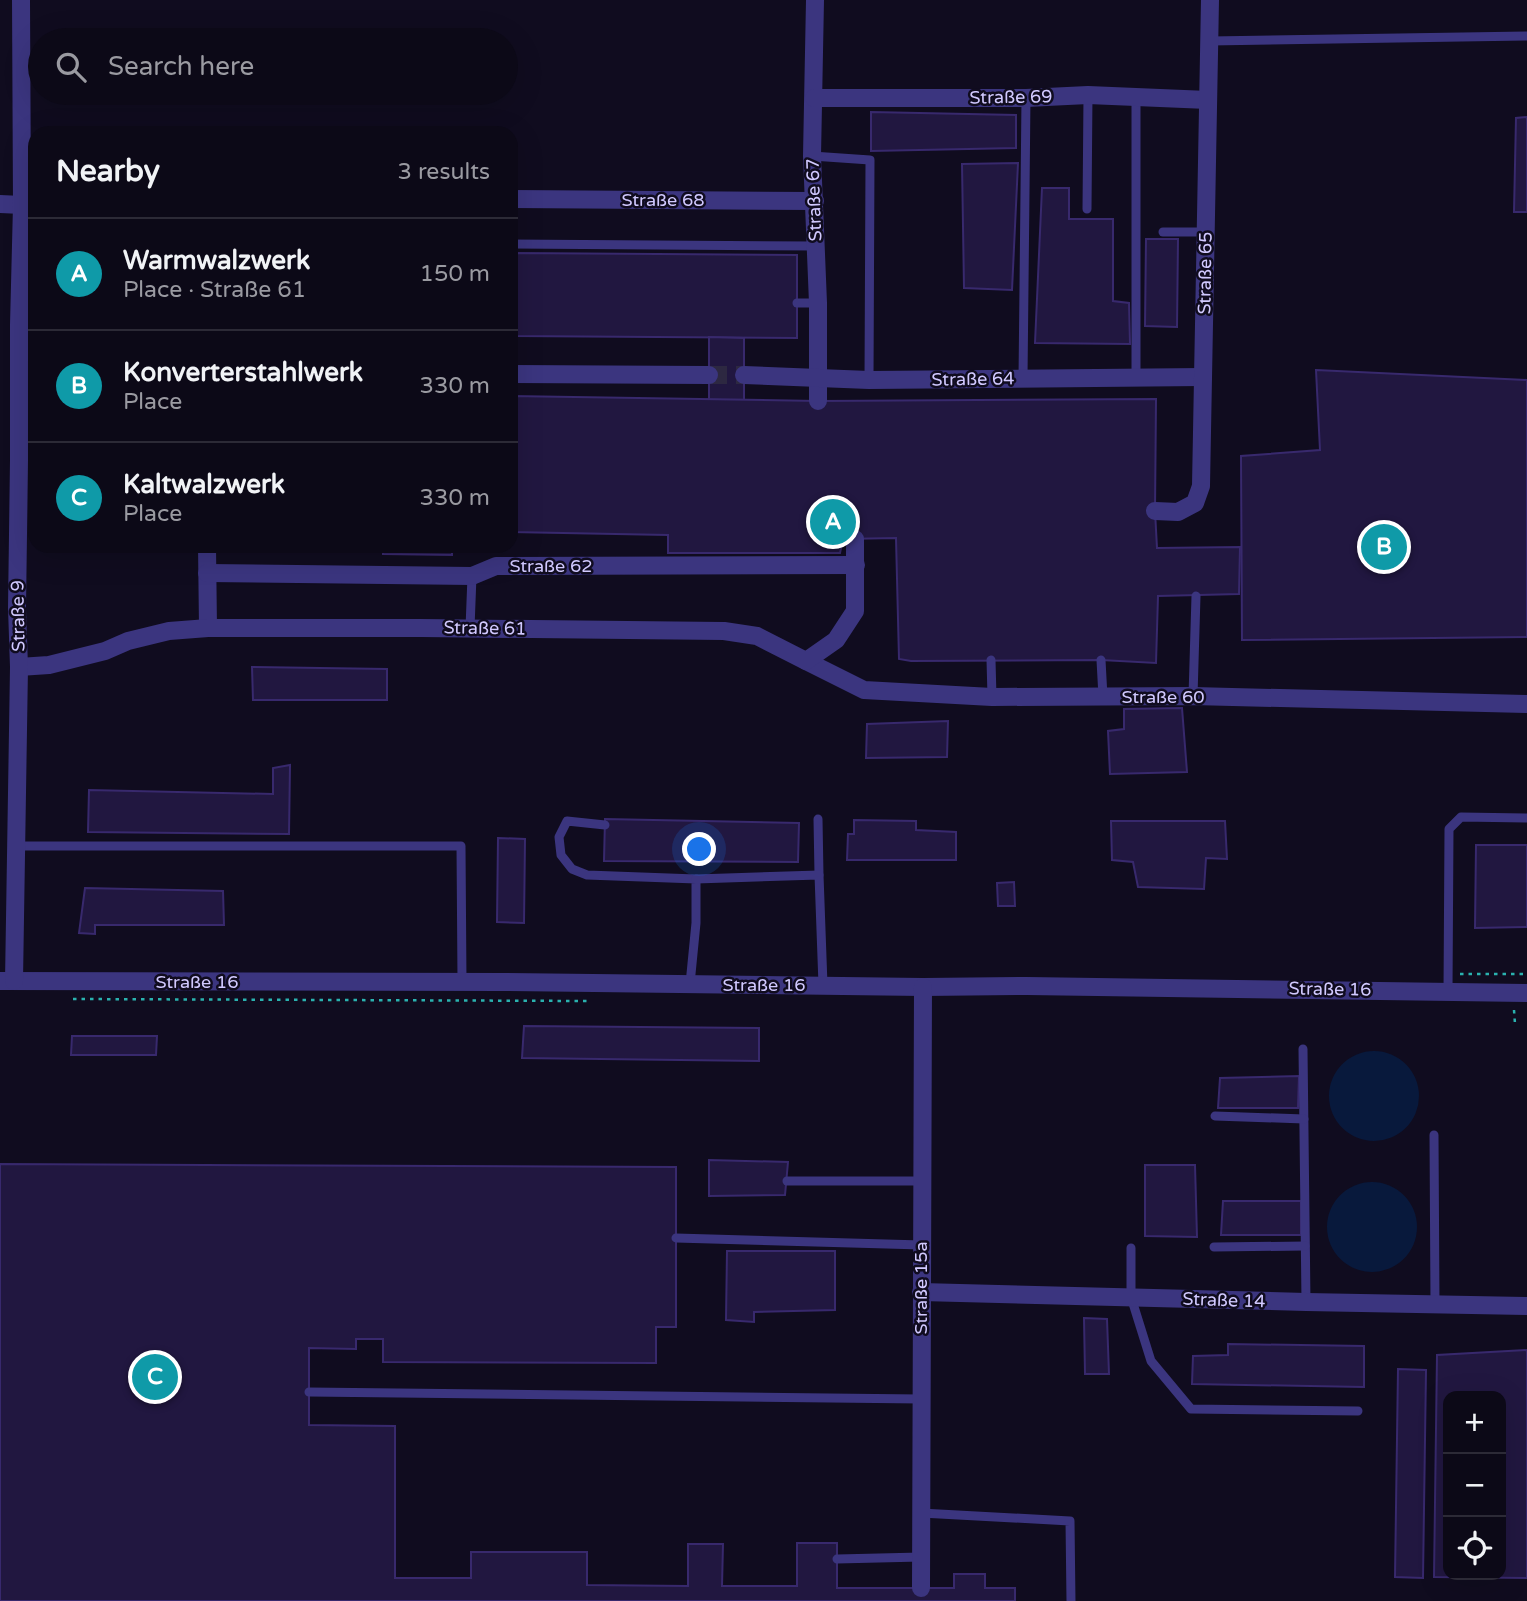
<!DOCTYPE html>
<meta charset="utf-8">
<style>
:root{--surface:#0c0917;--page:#151220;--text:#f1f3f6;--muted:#9a9aa1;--line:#2c2a36;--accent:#d93025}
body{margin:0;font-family:"Varela Round",sans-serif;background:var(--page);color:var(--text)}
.controls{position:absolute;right:21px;bottom:21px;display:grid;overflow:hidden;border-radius:14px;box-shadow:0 7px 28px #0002}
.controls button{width:63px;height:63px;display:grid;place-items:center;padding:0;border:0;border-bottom:2px solid var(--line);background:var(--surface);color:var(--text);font:35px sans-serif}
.you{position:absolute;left:700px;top:850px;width:24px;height:24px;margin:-18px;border:5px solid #fff;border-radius:50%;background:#1a73e8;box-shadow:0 0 0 10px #1a73e833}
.badge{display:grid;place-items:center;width:46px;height:46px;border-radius:50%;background:var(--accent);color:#fff;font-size:23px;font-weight:700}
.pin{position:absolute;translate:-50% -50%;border:4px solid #fff;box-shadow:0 2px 7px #0006}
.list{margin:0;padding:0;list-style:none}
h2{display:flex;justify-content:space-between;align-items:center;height:91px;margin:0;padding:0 28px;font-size:30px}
h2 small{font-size:23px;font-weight:400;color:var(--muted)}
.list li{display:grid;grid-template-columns:46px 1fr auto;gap:21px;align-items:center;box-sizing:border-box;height:112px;padding:0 28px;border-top:2px solid var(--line)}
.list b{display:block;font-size:26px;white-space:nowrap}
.list p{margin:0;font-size:23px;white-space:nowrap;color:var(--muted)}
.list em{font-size:23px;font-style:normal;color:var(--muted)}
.icon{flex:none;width:38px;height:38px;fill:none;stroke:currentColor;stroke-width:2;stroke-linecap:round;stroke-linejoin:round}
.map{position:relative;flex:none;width:1527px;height:1601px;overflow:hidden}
.search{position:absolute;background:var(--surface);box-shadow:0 7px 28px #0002;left:28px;top:28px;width:490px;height:77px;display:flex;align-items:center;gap:18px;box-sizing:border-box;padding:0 24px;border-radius:38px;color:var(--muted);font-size:26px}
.panel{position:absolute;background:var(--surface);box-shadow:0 7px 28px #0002;left:28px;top:126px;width:490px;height:427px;border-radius:21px}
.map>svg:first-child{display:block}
.water{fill:#08193c}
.building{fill:#211740;stroke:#38296d;stroke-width:2;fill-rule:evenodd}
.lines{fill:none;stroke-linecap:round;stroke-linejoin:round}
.minor-tunnel{stroke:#2d2841;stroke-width:18;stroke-dasharray:18 9;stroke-linecap:butt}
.path{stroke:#2ab2af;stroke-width:2.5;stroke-dasharray:3.5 5;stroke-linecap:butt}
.service{stroke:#3b357f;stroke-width:9}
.minor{stroke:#3b357f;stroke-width:18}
.labels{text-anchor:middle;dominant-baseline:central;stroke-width:5;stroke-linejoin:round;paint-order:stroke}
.street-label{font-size:18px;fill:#d1c9ff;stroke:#100c1f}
</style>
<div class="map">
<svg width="1527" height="1601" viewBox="0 0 1527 1601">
<rect width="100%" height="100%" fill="#100c1f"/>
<!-- water -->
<g class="water">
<circle cx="1374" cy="1096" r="45"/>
<circle cx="1372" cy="1227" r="45"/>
</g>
<!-- building -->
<g class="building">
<polygon points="871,112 1016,115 1016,148 871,151"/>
<polygon points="1527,117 1527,212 1514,212 1516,118"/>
<polygon points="1018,163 1012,290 964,288 962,164"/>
<polygon points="1042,188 1069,188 1069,219 1113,219 1113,301 1129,303 1130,344 1035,343"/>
<polygon points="1146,239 1178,239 1177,327 1145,326"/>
<polygon points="514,253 797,255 797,338 513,336"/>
<polygon points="709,337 744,338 744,401 709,401"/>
<polygon points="1316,370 1527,380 1527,637 1242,640 1241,456 1320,450"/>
<polygon points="511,396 818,401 1156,399 1155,511 1157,548 1240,547 1239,594 1158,596 1156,663 1101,660 911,661 899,659 896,538 843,539 840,553 668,553 668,535 511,532"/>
<polygon points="383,546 452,546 452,555 383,554"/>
<polygon points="252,667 387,669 387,700 253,700"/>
<polygon points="1182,708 1187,772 1110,774 1108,731 1124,729 1124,709"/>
<polygon points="948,721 947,757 866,758 867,724"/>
<polygon points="290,765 289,834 88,832 89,790 273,794 273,768"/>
<polygon points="605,819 799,823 798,862 604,861"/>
<polygon points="854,820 916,821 916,830 956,832 956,860 847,860 848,834 854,834"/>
<polygon points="1111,821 1225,821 1227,859 1206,858 1204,889 1138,887 1133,862 1112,860"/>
<polygon points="498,838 525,839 524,923 497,922"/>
<polygon points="1476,845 1527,845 1527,927 1475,928"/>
<polygon points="1014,882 1015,906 998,906 997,883"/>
<polygon points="85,888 223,891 224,925 95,925 95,934 79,933"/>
<polygon points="524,1026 759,1028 759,1061 522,1058"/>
<polygon points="72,1036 157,1036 156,1055 71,1055"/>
<polygon points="1299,1076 1298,1108 1218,1108 1220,1078"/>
<polygon points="709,1160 788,1162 785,1195 709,1196"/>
<polygon points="0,1164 676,1167 676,1327 656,1327 656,1363 383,1362 383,1339 356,1339 356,1349 309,1348 309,1425 395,1426 395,1578 471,1578 471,1552 587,1552 587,1585 688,1586 688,1544 723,1544 722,1586 797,1586 797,1543 837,1543 837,1588 954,1588 954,1574 985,1574 985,1588 1015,1588 1015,1601 0,1601"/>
<polygon points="1145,1165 1195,1165 1197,1237 1145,1236"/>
<polygon points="1223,1201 1301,1201 1301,1235 1221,1235"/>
<polygon points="727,1251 835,1251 835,1310 754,1312 754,1322 726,1320"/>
<polygon points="1084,1318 1107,1319 1109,1374 1085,1374"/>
<polygon points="1228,1344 1364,1346 1364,1387 1192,1384 1193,1356 1228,1355"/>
<path d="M1527 1350V1578L1434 1577 1437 1355ZM1448 1396H1501V1575H1448Z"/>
<polygon points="1398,1369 1426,1370 1423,1578 1395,1577"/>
</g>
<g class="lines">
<!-- minor-tunnel -->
<polyline class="minor-tunnel" points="709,375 744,375"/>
<!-- path -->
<g class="path">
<polyline points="1460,974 1527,974"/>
<polyline points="73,999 588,1001"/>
<polyline points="1514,1010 1515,1024"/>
</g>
<!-- service -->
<g class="service">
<polyline points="1210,41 1527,36"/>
<polyline points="812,156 870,160 869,380"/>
<polyline points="1087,209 1088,95"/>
<polyline points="1163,232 1206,232"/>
<polyline points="511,244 816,246"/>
<polyline points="797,303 818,303"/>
<polyline points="511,306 513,306"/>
<polyline points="1136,378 1136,98"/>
<polyline points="1023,379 1026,98"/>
<polyline points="470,628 472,576"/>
<polyline points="991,660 992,697"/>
<polyline points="1101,660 1103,697"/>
<polyline points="1193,696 1196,596"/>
<polyline points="818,819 819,875"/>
<polyline points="605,825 567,821 559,837 561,855 572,869 587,875 696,879 696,923 690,984"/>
<polyline points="16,846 461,846 462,982"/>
<polyline points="696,879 819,875 823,985"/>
<polyline points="1448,991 1449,829 1461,817 1527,818"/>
<polyline points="1303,1049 1306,1302"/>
<polyline points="1215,1116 1304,1119"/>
<polyline points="1434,1135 1435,1304"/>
<polyline points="787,1181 922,1181"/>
<polyline points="676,1238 922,1245"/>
<polyline points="1214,1247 1305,1246"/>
<polyline points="1131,1248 1131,1297 1151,1361 1191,1409 1358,1411"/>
<polyline points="309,1392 921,1399"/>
<polyline points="921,1513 1070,1521 1071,1601"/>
<polyline points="837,1559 921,1557"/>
</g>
<!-- minor -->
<g class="minor">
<polyline points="815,0 812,156 818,303 818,401"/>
<polyline points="814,98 1026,98 1088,95 1208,100"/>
<polyline points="511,199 815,201"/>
<polyline points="0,204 22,205"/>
<polyline points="511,374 709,375"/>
<polyline points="744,375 869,380 1203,377"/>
<polyline points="1155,511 1178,512 1195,503 1201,486 1210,0"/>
<polyline points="207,546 208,628"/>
<polyline points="207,573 472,576 496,566 856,565"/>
<polyline points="806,661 864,690 992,697 1193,696 1527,704"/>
<polyline points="19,667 49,665 105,651 128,641 169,631 208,628 421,628 724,631 757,636 806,661 836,640 855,611 855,539"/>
<polyline points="0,981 505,982 923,987 1027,986 1527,993"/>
<polyline points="14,981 19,667 17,608 19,460 19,325 22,205 21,0"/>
<polyline points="921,1292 1306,1302 1527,1306"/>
<polyline points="921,1588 923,987"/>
</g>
</g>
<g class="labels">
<!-- street labels -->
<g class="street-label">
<text transform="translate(1011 97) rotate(-1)">Straße 69</text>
<text x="663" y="200">Straße 68</text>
<text transform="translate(814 200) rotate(-92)">Straße 67</text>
<text transform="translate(1205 273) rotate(-89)">Straße 65</text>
<text transform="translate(973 379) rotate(-1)">Straße 64</text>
<text x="551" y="566">Straße 62</text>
<text transform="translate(18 616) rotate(-91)">Straße 9</text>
<text transform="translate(485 628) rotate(1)">Straße 61</text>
<text x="1163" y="697">Straße 60</text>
<text x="197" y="982">Straße 16</text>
<text x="764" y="985">Straße 16</text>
<text transform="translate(1330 989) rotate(1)">Straße 16</text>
<text transform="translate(921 1288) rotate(-90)">Straße 15a</text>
<text transform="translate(1224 1300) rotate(2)">Straße 14</text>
</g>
</g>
</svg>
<div class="controls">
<button>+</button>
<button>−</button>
<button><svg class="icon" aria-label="locate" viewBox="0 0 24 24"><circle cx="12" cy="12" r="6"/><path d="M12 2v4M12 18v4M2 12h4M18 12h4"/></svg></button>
</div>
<div class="you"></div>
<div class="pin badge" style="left:833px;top:522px;background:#0f9aa8">A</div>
<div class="pin badge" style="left:1384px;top:547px;background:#0f9aa8">B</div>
<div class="pin badge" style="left:155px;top:1377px;background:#0f9aa8">C</div>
<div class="search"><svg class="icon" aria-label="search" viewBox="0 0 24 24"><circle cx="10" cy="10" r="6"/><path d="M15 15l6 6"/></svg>Search here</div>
<section class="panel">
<h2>Nearby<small>3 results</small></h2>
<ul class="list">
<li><span class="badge" style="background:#0f9aa8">A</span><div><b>Warmwalzwerk</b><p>Place · Straße 61</p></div><em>150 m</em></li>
<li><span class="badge" style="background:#0f9aa8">B</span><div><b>Konverterstahlwerk</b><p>Place</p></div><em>330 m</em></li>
<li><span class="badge" style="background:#0f9aa8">C</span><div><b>Kaltwalzwerk</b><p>Place</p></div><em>330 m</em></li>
</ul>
</section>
</div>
